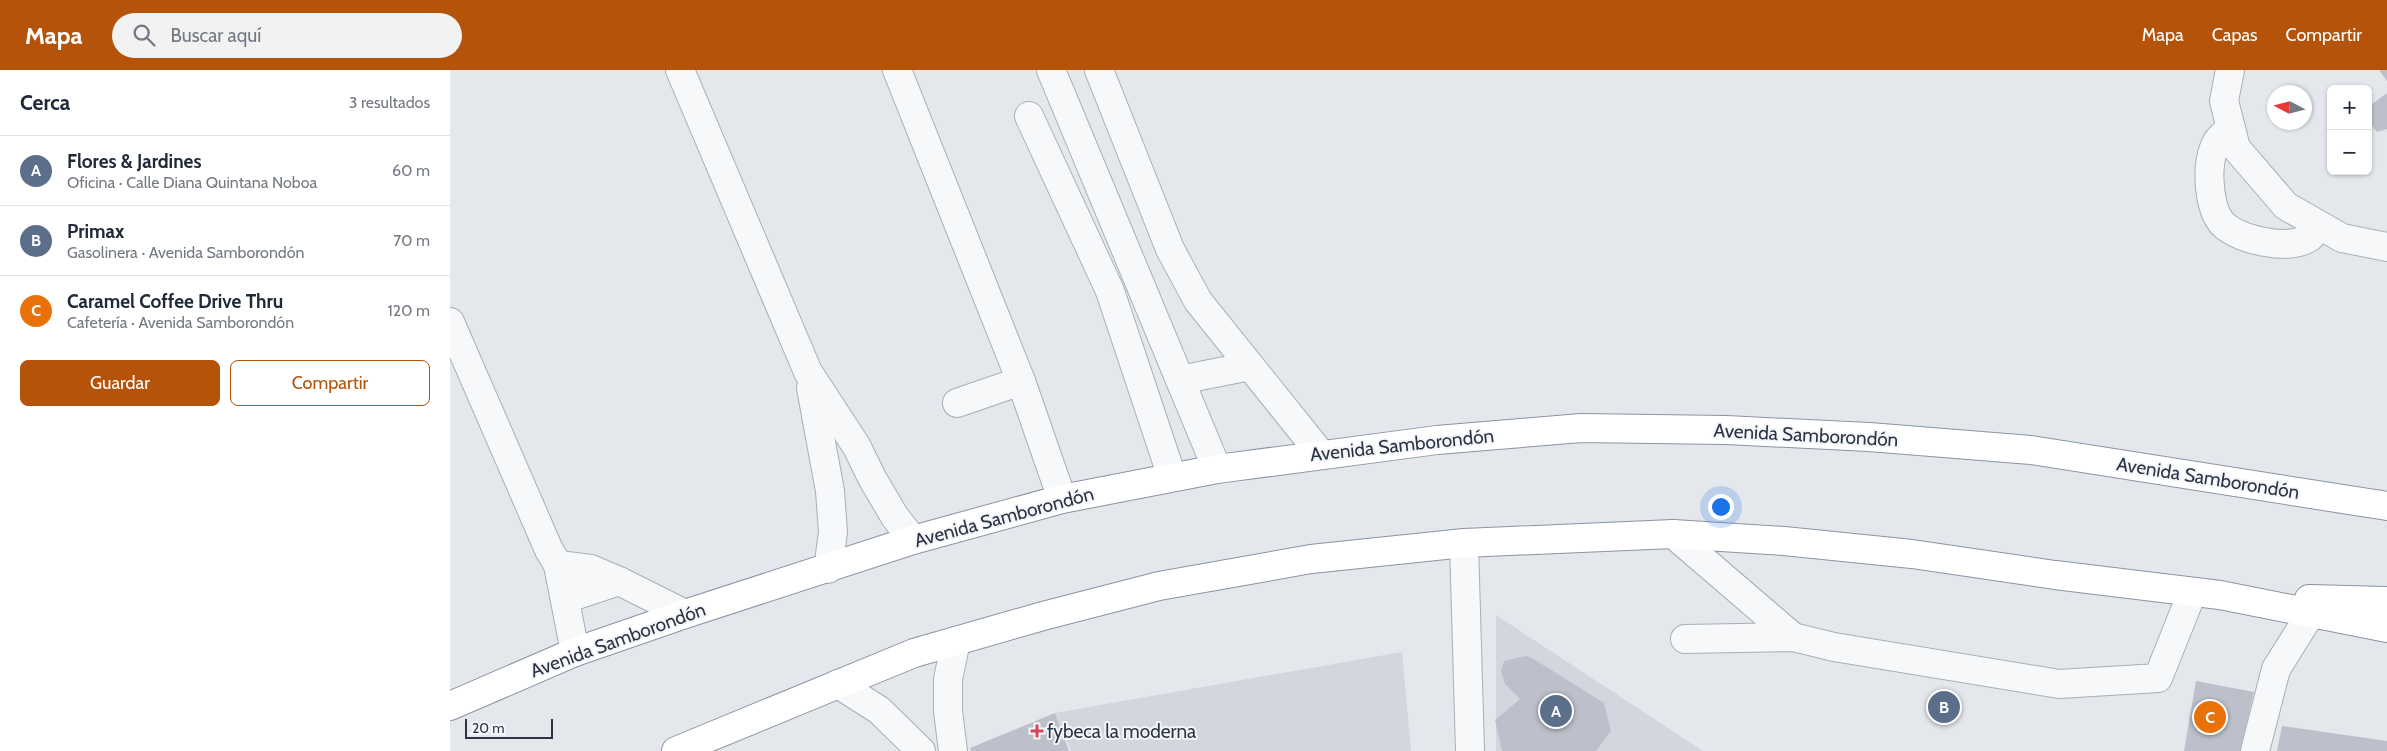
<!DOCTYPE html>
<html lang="es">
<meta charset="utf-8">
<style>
:root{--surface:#fff;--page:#f2f2f3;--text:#1f2937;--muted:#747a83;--line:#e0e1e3;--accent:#b45309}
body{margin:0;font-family:Cabin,sans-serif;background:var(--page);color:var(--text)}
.controls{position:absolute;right:15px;top:15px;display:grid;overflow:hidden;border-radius:8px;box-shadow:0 1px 4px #0004}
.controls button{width:45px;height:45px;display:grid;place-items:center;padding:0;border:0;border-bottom:1px solid var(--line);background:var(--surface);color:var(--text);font:25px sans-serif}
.compass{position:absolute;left:1817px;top:15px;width:45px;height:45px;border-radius:50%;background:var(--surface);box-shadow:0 1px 4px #0004;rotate:277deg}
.scale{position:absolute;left:15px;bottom:12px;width:88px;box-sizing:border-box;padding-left:5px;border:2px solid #2b3445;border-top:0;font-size:14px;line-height:18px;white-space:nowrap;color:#2b3445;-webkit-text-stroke:4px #f4f6f9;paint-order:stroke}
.you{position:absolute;left:1270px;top:436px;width:18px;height:18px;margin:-12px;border:4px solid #fff;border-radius:50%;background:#1a73e8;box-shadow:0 0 0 8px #1a73e833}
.badge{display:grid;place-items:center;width:32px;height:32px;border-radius:50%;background:var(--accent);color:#fff;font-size:16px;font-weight:700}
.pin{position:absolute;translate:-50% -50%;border:2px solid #fff;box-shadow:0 1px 5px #0006}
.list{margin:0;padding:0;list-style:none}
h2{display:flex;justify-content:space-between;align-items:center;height:65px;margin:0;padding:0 20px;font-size:21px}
h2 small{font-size:16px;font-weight:400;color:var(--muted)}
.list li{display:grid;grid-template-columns:32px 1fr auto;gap:15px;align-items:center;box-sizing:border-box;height:70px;padding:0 20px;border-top:1px solid var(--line)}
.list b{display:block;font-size:19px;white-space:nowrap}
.list p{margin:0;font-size:16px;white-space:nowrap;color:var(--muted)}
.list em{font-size:16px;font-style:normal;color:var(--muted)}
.actions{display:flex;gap:10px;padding:15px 20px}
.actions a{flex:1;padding:11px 0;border:1px solid var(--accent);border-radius:8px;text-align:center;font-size:18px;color:var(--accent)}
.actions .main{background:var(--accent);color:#fff}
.icon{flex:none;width:28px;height:28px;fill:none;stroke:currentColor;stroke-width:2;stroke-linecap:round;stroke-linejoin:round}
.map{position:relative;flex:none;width:1937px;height:681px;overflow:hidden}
header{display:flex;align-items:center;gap:30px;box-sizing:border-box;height:70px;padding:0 25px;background:var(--accent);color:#fff}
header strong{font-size:24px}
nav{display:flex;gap:28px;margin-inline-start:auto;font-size:18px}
.search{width:350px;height:45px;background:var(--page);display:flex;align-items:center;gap:12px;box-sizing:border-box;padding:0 18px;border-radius:28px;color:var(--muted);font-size:19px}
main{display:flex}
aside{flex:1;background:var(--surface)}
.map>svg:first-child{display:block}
.built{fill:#d2d6de}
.building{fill:#bbc0ca}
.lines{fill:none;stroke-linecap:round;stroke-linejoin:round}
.minor-casing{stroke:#a9aeb7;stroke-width:30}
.highway-casing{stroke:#8b94a3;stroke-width:30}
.minor{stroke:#f7f8fa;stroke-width:28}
.highway{stroke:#fff;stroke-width:28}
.poi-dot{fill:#d1495b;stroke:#f4f6f9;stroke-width:2}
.labels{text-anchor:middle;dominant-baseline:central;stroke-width:4;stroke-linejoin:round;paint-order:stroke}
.street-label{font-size:19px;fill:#2b3445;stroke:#f4f6f9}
.poi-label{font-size:19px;fill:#2b3445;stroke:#f4f6f9;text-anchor:start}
</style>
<header>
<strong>Mapa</strong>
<div class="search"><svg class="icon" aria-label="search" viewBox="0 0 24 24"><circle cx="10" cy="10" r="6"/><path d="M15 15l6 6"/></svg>Buscar aquí</div>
<nav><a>Mapa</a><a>Capas</a><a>Compartir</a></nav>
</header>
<main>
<aside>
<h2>Cerca<small>3 resultados</small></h2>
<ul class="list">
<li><span class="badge" style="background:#5c6f8a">A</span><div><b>Flores &amp; Jardines</b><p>Oficina · Calle Diana Quintana Noboa</p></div><em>60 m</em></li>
<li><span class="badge" style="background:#5c6f8a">B</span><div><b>Primax</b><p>Gasolinera · Avenida Samborondón</p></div><em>70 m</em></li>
<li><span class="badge" style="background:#e8710a">C</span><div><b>Caramel Coffee Drive Thru</b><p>Cafetería · Avenida Samborondón</p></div><em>120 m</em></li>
</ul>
<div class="actions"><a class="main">Guardar</a><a>Compartir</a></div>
</aside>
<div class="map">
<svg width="1937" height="681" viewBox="0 0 1937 681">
<rect width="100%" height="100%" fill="#e4e7ec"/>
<!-- built -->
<g class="built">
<polygon points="1046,545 1253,681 1046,681"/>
<polygon points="952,582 961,681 621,681 605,643"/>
</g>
<!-- building -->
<g class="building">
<polygon points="1929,0 1937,0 1937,11"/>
<polygon points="1937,23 1937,59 1927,62 1918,51 1918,37"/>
<polygon points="1076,586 1082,588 1154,633 1161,661 1146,681 1052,681 1045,650 1070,629 1055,614 1051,601 1054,591"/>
<polygon points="1746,611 1804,622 1790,681 1734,681"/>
<polygon points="605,643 619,681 521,681 520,678"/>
<polygon points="1832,656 1937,671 1937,681 1827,681"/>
</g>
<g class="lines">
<!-- minor casing -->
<g class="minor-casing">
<g id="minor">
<polyline points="230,0 358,302 407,377 422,408 445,447 463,470"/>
<polyline points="447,0 571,311 612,429"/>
<polyline points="601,0 767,399"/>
<polyline points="649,0 720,179 748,231 870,383"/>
<polyline points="1780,0 1774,31 1786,78 1836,136 1892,168 1937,177"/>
<polyline points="579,46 660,221 722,407"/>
<path d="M1781 58C1774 64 1767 69 1764 78 1756 98 1758 143 1776 157 1795 171 1840 181 1860 167 1863 165 1866 159 1868 155"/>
<polyline points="0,252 99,480 108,495 125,582"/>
<polyline points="730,310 800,296"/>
<polyline points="361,318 380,421 383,462 378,499"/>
<polyline points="507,333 571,311"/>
<polyline points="1223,464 1343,567"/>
<polyline points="1014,473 1020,681"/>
<polyline points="108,495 141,499 169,511 235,544"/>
<polyline points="115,529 169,511"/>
<polyline points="1235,569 1343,567 1384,577 1609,614 1708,608 1742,523"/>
<polyline points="388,614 429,640 471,681"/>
<polyline points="503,681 498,641 498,609 506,571"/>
<polyline points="1805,681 1826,599 1861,543"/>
</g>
</g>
<!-- highway casing -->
<g class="highway-casing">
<g id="highway">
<polyline points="1859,529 1937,531"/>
<polyline points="0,636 125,582 235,544 463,470 612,429 767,399 987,370 1131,358 1276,360 1419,367 1581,380 1937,436"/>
<polyline points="226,681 464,583 593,546 709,516 861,489 1014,473 1223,464 1334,471 1462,484 1605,505 1770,525 1937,558"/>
</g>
</g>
<!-- minor -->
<use href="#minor" class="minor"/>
<!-- highway -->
<use href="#highway" class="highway"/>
</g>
<!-- markers -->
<path class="poi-dot" d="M584.5 653.5h5v5h5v5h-5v5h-5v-5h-5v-5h5z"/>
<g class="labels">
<!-- street labels -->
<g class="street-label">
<text transform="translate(1356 365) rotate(3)">Avenida Samborondón</text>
<text transform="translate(952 375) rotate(-6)">Avenida Samborondón</text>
<text transform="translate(1758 408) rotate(9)">Avenida Samborondón</text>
<text transform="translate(554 447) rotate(-15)">Avenida Samborondón</text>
<text transform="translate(168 570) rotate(-20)">Avenida Samborondón</text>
</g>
<!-- poi labels -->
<g class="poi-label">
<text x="597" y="661">fybeca la moderna</text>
</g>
</g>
</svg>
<div class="controls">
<button>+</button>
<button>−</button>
</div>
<svg class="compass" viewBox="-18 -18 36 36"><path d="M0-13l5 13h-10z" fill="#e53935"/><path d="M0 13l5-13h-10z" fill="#747a83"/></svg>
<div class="scale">20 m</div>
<div class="you"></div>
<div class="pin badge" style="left:1106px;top:641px;background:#5c6f8a">A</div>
<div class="pin badge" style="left:1494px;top:637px;background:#5c6f8a">B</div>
<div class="pin badge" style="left:1760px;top:647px;background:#e8710a">C</div>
</div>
</main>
